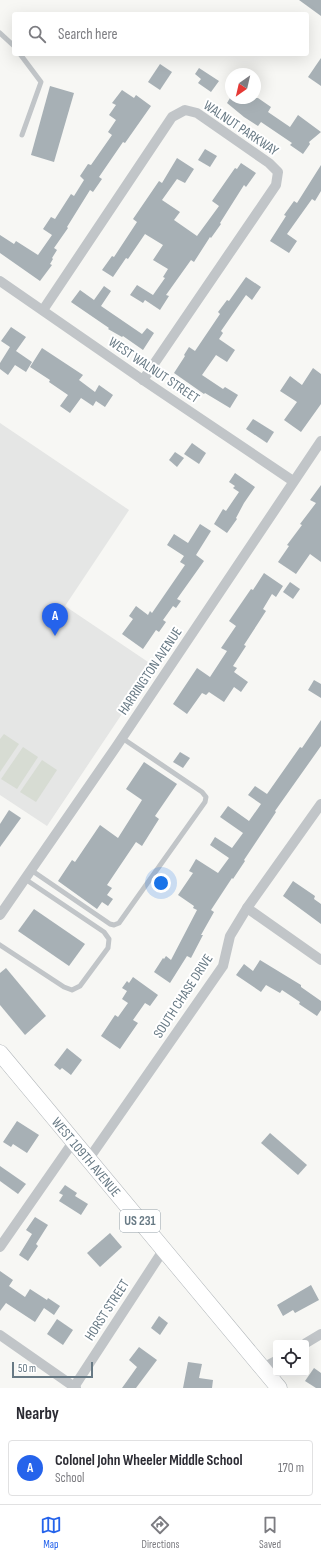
<!DOCTYPE html>
<style>
:root{--surface:#fff;--page:#f7f7f7;--text:#2b2b33;--muted:#7c7c81;--line:#e1e1e2;--accent:#2563eb}
body{margin:0;font-family:"Sofia Sans Condensed",sans-serif;background:var(--page);color:var(--text)}
.controls{position:absolute;right:12px;bottom:12px;display:grid;overflow:hidden;border-radius:4px;box-shadow:0 4px 16px #0002}
.controls button{width:36px;height:36px;display:grid;place-items:center;padding:0;border:0;border-bottom:1px solid var(--line);background:var(--surface);color:var(--text);font:20px sans-serif}
.compass{position:absolute;left:225px;top:68px;width:36px;height:36px;border-radius:50%;background:var(--surface);box-shadow:0 4px 16px #0002;rotate:214deg}
.scale{position:absolute;left:12px;bottom:10px;width:81px;box-sizing:border-box;padding-left:4px;border:2px solid #677984;border-top:0;font-size:11px;line-height:14px;white-space:nowrap;color:#677984;-webkit-text-stroke:3px #fff;paint-order:stroke}
.you{position:absolute;left:161px;top:883px;width:14px;height:14px;margin:-10px;border:3px solid #fff;border-radius:50%;background:#1a73e8;box-shadow:0 0 0 6px #1a73e833}
.badge{display:grid;place-items:center;width:26px;height:26px;border-radius:50%;background:var(--accent);color:#fff;font-size:13px;font-weight:700}
.pin{position:absolute;translate:-50% -33px;filter:drop-shadow(0 1px 2px #0008)}
.pin::after{content:'';position:absolute;top:21px;width:14px;height:12px;background:inherit;clip-path:polygon(0 0,100% 0,50% 100%)}
.list{margin:0;padding:0;list-style:none}
h2{display:flex;justify-content:space-between;align-items:center;height:52px;margin:0;padding:0 16px;font-size:17px}
h2 small{font-size:13px;font-weight:400;color:var(--muted)}
.list li{display:grid;grid-template-columns:26px 1fr auto;gap:12px;align-items:center;box-sizing:border-box;height:56px;margin:0 8px 8px;padding:0 8px;border:1px solid var(--line);border-radius:4px}
.list b{display:block;font-size:15px;white-space:nowrap}
.list p{margin:0;font-size:13px;white-space:nowrap;color:var(--muted)}
.list em{font-size:13px;font-style:normal;color:var(--muted)}
.icon{flex:none;width:22px;height:22px;fill:none;stroke:currentColor;stroke-width:2;stroke-linecap:round;stroke-linejoin:round}
.map{position:relative;flex:none;width:321px;height:1388px;overflow:hidden}
.search{position:absolute;background:var(--surface);box-shadow:0 4px 16px #0002;left:12px;right:12px;top:12px;height:44px;display:flex;align-items:center;gap:10px;box-sizing:border-box;padding:0 14px;border-radius:4px;color:var(--muted);font-size:15px}
.sheet{height:116px;background:var(--surface)}
nav{display:flex;justify-content:space-around;align-items:center;box-sizing:border-box;height:56px;border-top:1px solid var(--line);background:var(--surface);font-size:11px;color:var(--muted)}
nav a{display:grid;justify-items:center;gap:2px}
nav .on{color:var(--accent)}
.map>svg:first-child{display:block}
.built{fill:#e5e6e5}
.green{fill:#d7dcd3}
.building{fill:#a7b0b5}
.lines{fill:none;stroke-linecap:round;stroke-linejoin:round}
.primary-casing{stroke:#b2b7bb;stroke-width:17}
.lane{stroke:#c1c5c8;stroke-width:5}
.street{stroke:#c1c5c8;stroke-width:10}
.primary{stroke:#fff;stroke-width:16}
.labels{text-anchor:middle;dominant-baseline:central;stroke-width:4;stroke-linejoin:round;paint-order:stroke}
.shield{fill:#fff;stroke:#95a1a9;stroke-width:1}
.shield-label{font-size:13px;font-weight:bold;fill:#677984}
.street-label{font-size:14px;fill:#677984;stroke:#fff}
</style>
<div class="map">
<svg width="321" height="1388" viewBox="0 0 321 1388">
<rect width="100%" height="100%" fill="#f7f7f4"/>
<!-- built -->
<polygon class="built" points="0,423 129,510 65,606 154,666 47,826 0,795"/>
<!-- green -->
<g class="green">
<polygon points="4,734 19,744 0,772 0,739"/>
<polygon points="23,747 38,757 17,789 1,779"/>
<polygon points="42,760 57,770 36,802 20,792"/>
</g>
<!-- building -->
<g class="building">
<polygon points="299,0 321,0 321,16"/>
<polygon points="321,58 321,86 308,77"/>
<polygon points="160,64 172,72 160,90 148,82"/>
<polygon points="199,68 219,81 211,92 198,83 201,79 195,74"/>
<polygon points="50,86 74,93 54,162 31,155"/>
<polygon points="122,90 134,98 136,95 151,106 125,143 123,142 99,177 102,179 93,192 90,190 67,227 68,228 54,248 57,250 52,258 53,259 50,264 52,265 40,281 0,253 0,235 14,244 16,241 38,255 52,235 43,229 51,217 55,219 71,194 74,196 84,180 80,176 88,164 91,165 112,135 108,132 116,120 109,115 116,105 112,103"/>
<polygon points="230,98 258,98 271,107 268,112 290,127 298,115 321,132 309,142 310,144 303,154 290,145 292,143 261,122 258,126 244,117 227,103"/>
<polygon points="205,149 217,156 210,167 198,160"/>
<polygon points="177,158 194,169 185,183 177,179 162,200 180,212 174,220 197,236 219,206 212,201 235,168 237,169 241,163 256,173 246,187 244,185 220,223 221,224 211,238 210,237 194,262 191,260 166,295 169,296 160,310 145,300 143,303 130,295 137,285 153,295 165,278 163,277 168,269 153,260 163,245 145,234 128,259 126,258 113,277 102,270 112,256 114,257 137,222 133,219 159,181 162,183"/>
<polygon points="321,165 321,191 315,201 312,199 287,234 297,241 289,253 270,241 286,216 284,215 294,201 297,203"/>
<polygon points="246,277 261,287 252,300 246,295 221,331 223,333 219,339 235,350 227,362 216,355 202,375 223,389 225,387 238,395 230,408 205,393 204,394 174,373 185,356 184,355 189,347 195,351 220,314 218,312 227,300 229,301"/>
<polygon points="104,286 111,291 101,306 142,334 147,328 154,333 143,350 123,336 122,337 108,329 109,328 71,302 80,290 94,300"/>
<polygon points="11,327 26,337 16,351 32,362 26,372 15,365 8,375 0,369 0,363 10,347 1,341"/>
<polygon points="42,348 83,375 79,380 95,392 99,385 113,395 105,407 96,401 93,406 81,398 70,413 60,406 68,395 49,382 50,380 30,367"/>
<polygon points="313,368 321,374 321,404 301,432 284,420 297,402 280,391 290,376 302,385"/>
<polygon points="253,419 274,432 267,443 246,429"/>
<polygon points="192,443 206,453 199,464 184,454"/>
<polygon points="175,452 184,458 177,467 169,460"/>
<polygon points="235,473 255,487 244,503 236,518 237,519 227,533 214,524 223,509 226,511 239,492 233,488 235,486 229,482"/>
<polygon points="321,485 321,562 310,554 296,574 278,562 289,546 287,545 302,525 300,524 316,503 310,500"/>
<polygon points="200,524 211,531 196,555 204,561 177,599 181,601 176,608 173,606 163,620 166,622 159,632 156,630 143,649 122,634 133,619 129,616 136,606 148,615 150,611 152,613 185,565 180,562 184,556 167,545 174,534 188,543"/>
<polygon points="264,573 283,586 276,597 272,594 263,609 266,611 244,645 246,646 233,666 237,668 234,672 248,682 241,692 234,687 224,702 209,692 206,695 202,693 187,714 173,704 197,668 210,677 227,651 221,648 236,626 229,621 251,589 253,590"/>
<polygon points="290,582 300,589 293,599 283,592"/>
<polygon points="314,680 321,684 321,698 308,690"/>
<polygon points="321,720 321,746 275,811 276,812 244,860 245,861 233,879 232,878 211,910 214,912 201,935 203,935 191,958 187,956 170,983 154,972 163,958 164,959 166,956 171,960 197,910 193,908 194,906 178,895 193,873 189,871 196,859 218,873 229,858 210,845 215,837 232,848 243,833 220,817 228,806 249,821 261,804 248,795 255,786 267,794 300,747 302,748"/>
<polygon points="180,752 190,758 183,768 173,762"/>
<polygon points="144,762 177,784 155,816 159,819 142,846 136,842 107,885 112,888 107,895 113,899 108,906 102,902 97,909 58,881 72,860 75,862 100,825 118,838 142,800 126,789"/>
<polygon points="9,810 21,818 0,847 0,824"/>
<polygon points="293,881 315,896 314,899 321,904 321,924 283,896"/>
<polygon points="34,909 85,944 69,966 18,931"/>
<polygon points="260,960 301,985 301,987 321,1001 321,1010 317,1016 299,1004 300,1002 282,990 280,993 266,985 261,992 236,975 244,964 253,971"/>
<polygon points="6,968 46,1016 25,1035 0,1005 0,973"/>
<polygon points="133,977 158,995 150,1006 145,1003 133,1020 138,1023 120,1049 101,1036 115,1015 118,1017 128,1003 122,999 127,991 122,988 127,981 129,983"/>
<polygon points="67,1048 82,1060 71,1075 62,1068 60,1070 54,1065"/>
<polygon points="17,1121 39,1135 27,1153 13,1144 11,1147 3,1142"/>
<polygon points="270,1133 307,1165 298,1175 261,1143"/>
<polygon points="0,1166 26,1184 18,1194 0,1181"/>
<polygon points="65,1185 77,1193 75,1196 88,1204 81,1215 59,1201 63,1195 59,1193"/>
<polygon points="35,1217 48,1225 36,1244 38,1246 28,1261 19,1255 32,1234 26,1230"/>
<polygon points="110,1233 122,1247 100,1267 87,1253"/>
<polygon points="0,1271 13,1280 9,1286 25,1297 30,1289 47,1300 48,1298 60,1306 54,1315 44,1308 35,1322 6,1303 0,1311"/>
<polygon points="311,1285 319,1300 295,1313 293,1310 283,1316 277,1305"/>
<polygon points="159,1316 168,1323 160,1335 151,1328"/>
<polygon points="57,1319 73,1330 63,1345 47,1334"/>
<polygon points="139,1347 157,1360 136,1388 122,1388 137,1367 129,1360"/>
<polygon points="188,1362 202,1364 199,1378 213,1380 212,1388 183,1388"/>
<polygon points="314,1368 321,1373 321,1388 316,1388 305,1381"/>
</g>
<g class="lines">
<!-- primary casing -->
<g class="primary-casing">
<polyline id="primary" points="0,1053 279,1388"/>
</g>
<!-- lane -->
<g class="lane">
<polyline points="0,33 14,46"/>
<polyline points="20,54 41,82 22,135"/>
<polyline points="31,870 110,924 114,925 119,923 205,802 206,797 202,792 122,738"/>
<polyline points="0,945 64,987 72,990 80,986 108,948 109,939 104,932 25,879"/>
</g>
<!-- street -->
<g class="street">
<polyline points="0,281 143,380 293,481"/>
<polyline points="43,310 172,117 185,110 197,113 269,163 278,172 276,185 143,380"/>
<polyline points="247,908 321,960"/>
<polyline points="0,915 116,747 321,441"/>
<polyline points="88,1160 223,966 230,936 247,908 321,804"/>
<polyline points="0,1247 73,1142"/>
<polyline points="0,1335 76,1388"/>
<polyline points="306,1343 321,1334"/>
<polyline points="263,1368 276,1361"/>
<polyline points="74,1387 164,1249"/>
</g>
<!-- primary -->
<use href="#primary" class="primary"/>
</g>
<g class="labels">
<!-- shield labels -->
<rect class="shield" x="120" y="1210" width="40" height="22" rx="3"/>
<g class="shield-label">
<text x="140" y="1221">US 231</text>
</g>
<!-- street labels -->
<g class="street-label">
<text transform="translate(241 128) rotate(34)">WALNUT PARKWAY</text>
<text transform="translate(154 370) rotate(34)">WEST WALNUT STREET</text>
<text transform="translate(150 671) rotate(-56)">HARRINGTON AVENUE</text>
<text transform="translate(183 996) rotate(-57)">SOUTH CHASE DRIVE</text>
<text transform="translate(86 1157) rotate(50)">WEST 109TH AVENUE</text>
<text transform="translate(107 1310) rotate(-57)">HORST STREET</text>
</g>
</g>
</svg>
<div class="controls">
<button><svg class="icon" aria-label="locate" viewBox="0 0 24 24"><circle cx="12" cy="12" r="6"/><path d="M12 2v4M12 18v4M2 12h4M18 12h4"/></svg></button>
</div>
<svg class="compass" viewBox="-18 -18 36 36"><path d="M0-13l5 13h-10z" fill="#e53935"/><path d="M0 13l5-13h-10z" fill="#7c7c81"/></svg>
<div class="scale">50 m</div>
<div class="you"></div>
<div class="pin badge" style="left:55px;top:636px">A</div>
<div class="search"><svg class="icon" aria-label="search" viewBox="0 0 24 24"><circle cx="10" cy="10" r="6"/><path d="M15 15l6 6"/></svg>Search here</div>
</div>
<section class="sheet">
<h2>Nearby<small></small></h2>
<ul class="list">
<li><span class="badge">A</span><div><b>Colonel John Wheeler Middle School</b><p>School</p></div><em>170 m</em></li>
</ul>
</section>
<nav>
<a class="on"><svg class="icon" aria-label="map" viewBox="0 0 24 24"><path d="M3 6l6-2 6 2 6-2v14l-6 2-6-2-6 2zM9 4v14M15 6v14"/></svg>Map</a>
<a><svg class="icon" aria-label="directions" viewBox="0 0 24 24"><path d="M12 3l9 9-9 9-9-9zM9 14v-3h6M13 9l2 2-2 2"/></svg>Directions</a>
<a><svg class="icon" aria-label="saved" viewBox="0 0 24 24"><path d="M7 4h10v16l-5-4-5 4z"/></svg>Saved</a>
</nav>
